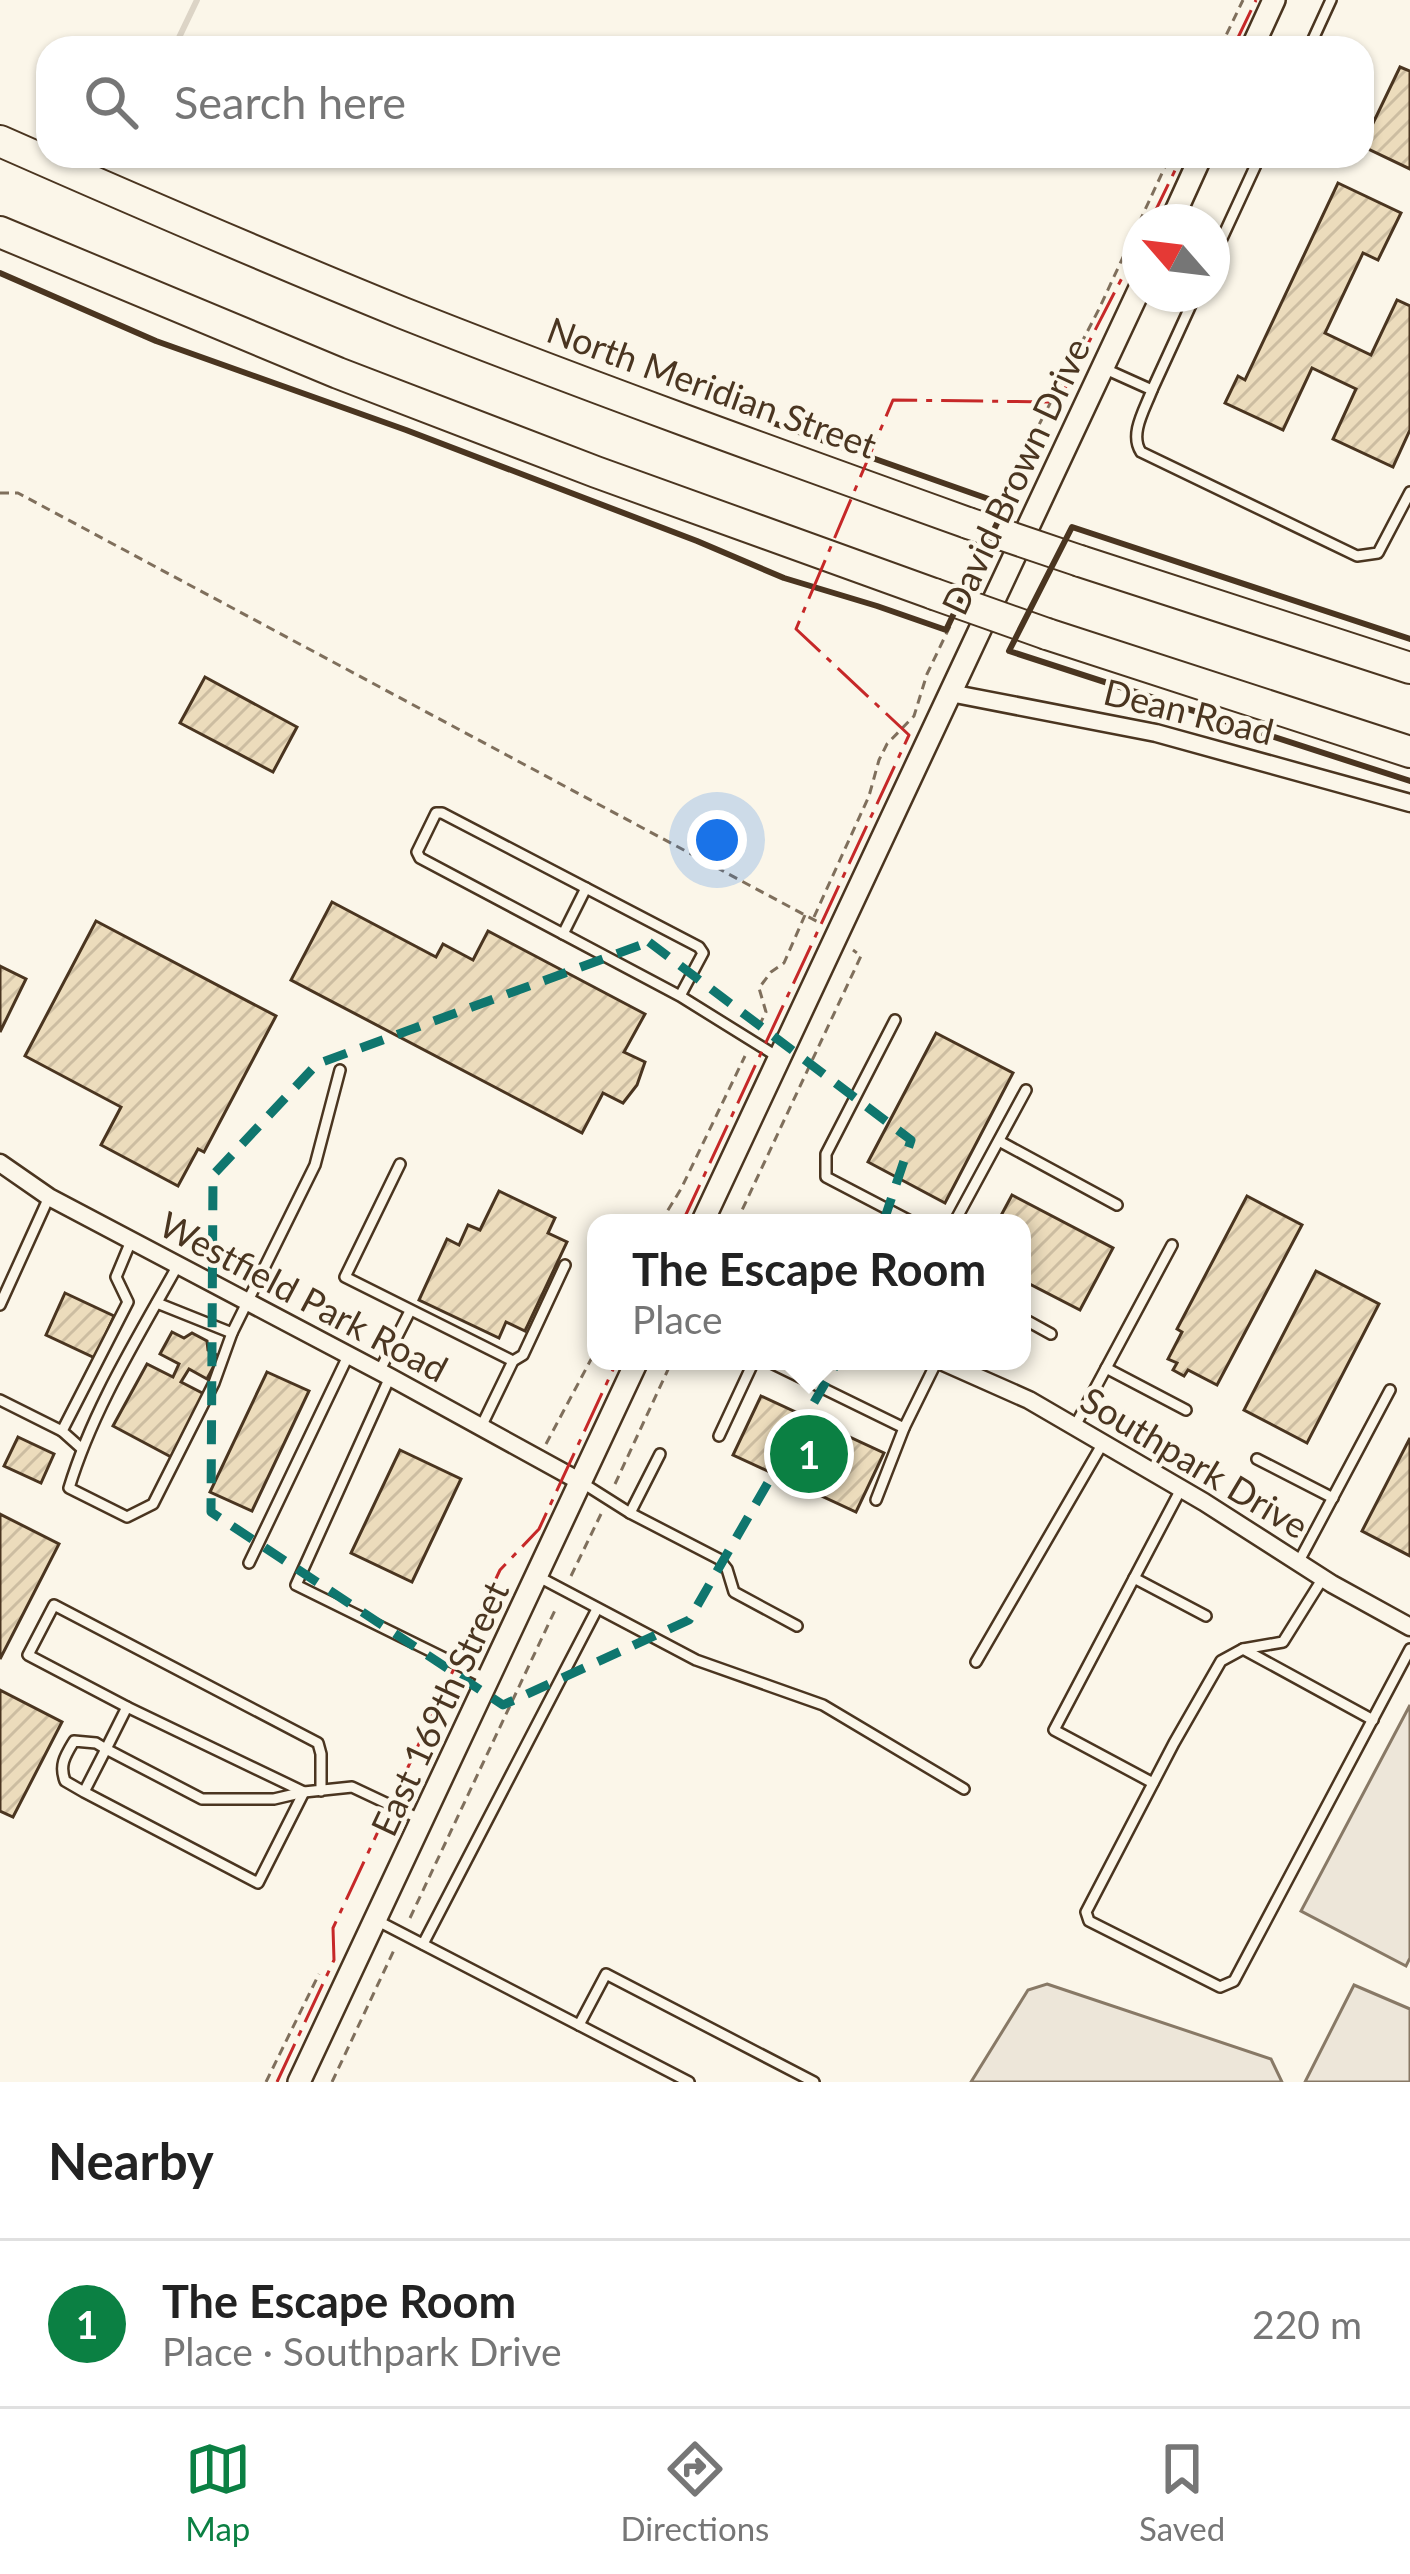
<!DOCTYPE html>
<meta charset="utf-8">
<style>
:root{--surface:#fff;--page:#f6f6f6;--text:#222;--muted:#767676;--line:#e0e0e0;--accent:#0b8043}
body{margin:0;font-family:Lato,sans-serif;background:var(--page);color:var(--text)}
.compass{position:absolute;left:1122px;top:204px;width:108px;height:108px;border-radius:50%;background:var(--surface);box-shadow:0 3px 9px #0004;rotate:298deg}
.you{position:absolute;left:717px;top:840px;width:42px;height:42px;margin:-30px;border:9px solid #fff;border-radius:50%;background:#1a73e8;box-shadow:0 0 0 18px #1a73e833}
.badge{display:grid;place-items:center;width:78px;height:78px;border-radius:50%;background:var(--accent);color:#fff;font-size:39px;font-weight:700}
.pin{position:absolute;translate:-50% -50%;border:6px solid #fff;box-shadow:0 3px 12px #0006}
.popup{position:absolute;left:587px;top:1214px;width:444px;height:156px;box-sizing:border-box;display:grid;place-content:center;border-radius:24px;background:var(--surface);filter:drop-shadow(0 3px 9px #0005);font-size:39px;white-space:nowrap;color:var(--muted)}
.popup b{font-size:45px;color:var(--text)}
.popup::after{content:'';position:absolute;left:50%;top:100%;margin-left:-24px;border:24px solid transparent;border-top-color:var(--surface)}
.list{margin:0;padding:0;list-style:none}
h2{display:flex;justify-content:space-between;align-items:center;height:156px;margin:0;padding:0 48px;font-size:51px}
h2 small{font-size:39px;font-weight:400;color:var(--muted)}
.list li{display:grid;grid-template-columns:78px 1fr auto;gap:36px;align-items:center;box-sizing:border-box;height:168px;padding:0 48px;border-top:3px solid var(--line)}
.list b{display:block;font-size:45px;white-space:nowrap}
.list p{margin:0;font-size:39px;white-space:nowrap;color:var(--muted)}
.list em{font-size:39px;font-style:normal;color:var(--muted)}
.icon{flex:none;width:66px;height:66px;fill:none;stroke:currentColor;stroke-width:2;stroke-linecap:round;stroke-linejoin:round}
.map{position:relative;flex:none;width:1410px;height:2082px;overflow:hidden}
.search{position:absolute;background:var(--surface);box-shadow:0 3px 9px #0004;left:36px;right:36px;top:36px;height:132px;display:flex;align-items:center;gap:30px;box-sizing:border-box;padding:0 42px;border-radius:36px;color:var(--muted);font-size:45px}
.sheet{height:324px;background:var(--surface)}
nav{display:flex;justify-content:space-around;align-items:center;box-sizing:border-box;height:168px;border-top:3px solid var(--line);background:var(--surface);font-size:33px;color:var(--muted)}
nav a{display:grid;justify-items:center;gap:6px}
nav .on{color:var(--accent)}
.map>svg:first-child{display:block}
.grass{fill:#ede6d9;stroke:#887966;stroke-width:3}
.lines{fill:none;stroke-linecap:round;stroke-linejoin:round}
.stream{stroke:#dcd4c6;stroke-width:6}
.building{fill:url(#building-hatch);stroke:#4a3520;stroke-width:3}
.service-casing{stroke:#4a3520;stroke-width:14}
.minor-casing{stroke:#4a3520;stroke-width:21}
.tertiary-casing{stroke:#4a3520;stroke-width:26}
.motorway-casing{stroke:#4a3520;stroke-width:34}
.path{stroke:#7f6f5c;stroke-width:3;stroke-dasharray:9 6;stroke-linecap:butt}
.service{stroke:#fbf6e9;stroke-width:9}
.minor{stroke:#fbf6e9;stroke-width:16}
.tertiary{stroke:#fbf6e9;stroke-width:21}
.motorway{stroke:#fbf6e9;stroke-width:30}
.motorway-bridge-casing{stroke:#4a3520;stroke-width:34;stroke-linecap:butt}
.motorway-bridge{stroke:#fbf6e9;stroke-width:30}
.wall{stroke:#4a3520;stroke-width:6}
.power{stroke:#c62828;stroke-width:3;stroke-dasharray:42 9 6 9;stroke-linecap:butt}
.marked{fill:none;stroke:#0f766e;stroke-width:9;stroke-dasharray:24 15;stroke-linejoin:round}
.labels{text-anchor:middle;dominant-baseline:central;stroke-width:9;stroke-linejoin:round;paint-order:stroke}
.street-label{font-size:36px;fill:#4a3520;stroke:#fbf6e9}
</style>
<div class="map">
<svg width="1410" height="2082" viewBox="0 0 1410 2082">
<defs>
<pattern id="building-hatch" width="6" height="6" patternUnits="userSpaceOnUse" patternTransform="scale(3)"><rect width="6" height="6" fill="#ecdcbc"/><path d="M-1 1l2-2M0 6l6-6M5 7l2-2" fill="none" stroke="#ccbda1"/></pattern>
</defs>
<rect width="100%" height="100%" fill="#fbf6e9"/>
<!-- grass -->
<g class="grass">
<polygon points="1410,1705 1410,1958 1406,1966 1301,1911"/>
<polygon points="1047,1984 1271,2059 1282,2082 971,2082 1028,1990"/>
<polygon points="1354,1985 1410,2009 1410,2082 1305,2082"/>
</g>
<g class="lines">
<!-- stream -->
<polyline class="stream" points="174,48 197,0"/>
</g>
<!-- building -->
<g class="building">
<polygon points="1400,67 1410,71 1410,169 1362,146"/>
<polygon points="1338,183 1401,213 1378,260 1363,253 1325,333 1371,355 1397,300 1410,306 1410,430 1393,467 1333,439 1356,389 1312,368 1283,430 1225,403 1238,376 1245,380"/>
<polygon points="205,677 297,727 273,772 180,723"/>
<polygon points="332,902 436,957 443,944 473,960 488,931 645,1014 624,1052 645,1062 637,1085 623,1103 603,1093 582,1133 291,980"/>
<polygon points="96,921 276,1016 204,1152 198,1149 178,1186 101,1145 121,1107 25,1056"/>
<polygon points="0,966 26,979 0,1032"/>
<polygon points="936,1033 1013,1073 945,1203 868,1162"/>
<polygon points="499,1191 555,1218 548,1233 567,1242 525,1331 506,1322 499,1338 419,1300 447,1239 459,1245 468,1225 480,1230"/>
<polygon points="1012,1195 1113,1248 1080,1310 1022,1280 1022,1223 997,1223"/>
<polygon points="1247,1196 1302,1225 1217,1385 1188,1370 1184,1376 1173,1370 1177,1363 1168,1359 1182,1332 1177,1329"/>
<polygon points="1316,1271 1379,1304 1307,1443 1244,1410"/>
<polygon points="65,1293 114,1316 95,1358 46,1335"/>
<polygon points="172,1332 184,1338 192,1333 207,1341 208,1350 219,1356 207,1379 189,1369 181,1382 206,1395 173,1458 113,1426 147,1364 173,1377 179,1364 160,1354"/>
<polygon points="267,1372 309,1391 252,1511 210,1492"/>
<polygon points="761,1396 884,1453 856,1512 733,1455"/>
<polygon points="18,1437 54,1454 41,1483 4,1466"/>
<polygon points="1410,1438 1410,1556 1362,1531"/>
<polygon points="400,1450 461,1479 412,1582 351,1553"/>
<polygon points="0,1514 59,1544 0,1659"/>
<polygon points="0,1690 62,1722 13,1817 0,1811"/>
</g>
<g class="lines">
<!-- service casing -->
<g class="service-casing">
<g id="service">
<polyline points="1309,48 1331,0"/>
<polyline points="1212,260 1260,156"/>
<path d="M1103 368 1152 390C1145 409 1129 434 1141 452L1357 556 1378 553 1410 492"/>
<polyline points="1152,390 1196,294"/>
<polyline points="563,934 586,888"/>
<polyline points="680,996 703,953 699,947 442,813 436,813 417,852 420,858 680,996 778,1057"/>
<polyline points="895,1020 826,1154 826,1177 914,1223"/>
<polyline points="999,1141 1117,1205"/>
<polyline points="400,1164 345,1277 513,1361"/>
<polyline points="954,1223 1026,1090"/>
<path d="M178 1265C138 1337 93 1409 69 1488L127 1517 153 1504 214 1383 232 1333 315 1165 340 1070"/>
<polyline points="157,1303 232,1333"/>
<polyline points="0,1305 49,1197"/>
<polyline points="1022,1318 1051,1334"/>
<polyline points="767,1361 904,1428"/>
<polyline points="1106,1368 1186,1410"/>
<polyline points="380,1370 410,1311"/>
<polyline points="390,1377 296,1585 487,1679"/>
<polyline points="0,1400 62,1431"/>
<polyline points="1075,1426 1172,1245"/>
<polyline points="481,1427 513,1361 523,1355 565,1265"/>
<polyline points="719,1436 754,1361"/>
<polyline points="81,1448 62,1431 128,1302 116,1277 131,1241"/>
<polyline points="1257,1459 1333,1498"/>
<polyline points="581,1482 630,1513 719,1559 727,1569 734,1592 797,1626"/>
<polyline points="876,1500 904,1428 937,1361"/>
<polyline points="630,1513 660,1454"/>
<polyline points="249,1563 348,1356"/>
<polyline points="1298,1563 1390,1390"/>
<polyline points="537,1576 696,1660 823,1705 964,1789"/>
<polyline points="1134,1578 1206,1616"/>
<polyline points="1323,1578 1283,1642 1243,1649 1221,1661 1174,1743 1086,1912 1089,1921 1220,1987 1234,1981 1410,1649"/>
<polyline points="1243,1649 1373,1720"/>
<polyline points="976,1662 1103,1443"/>
<polyline points="1153,1783 1054,1730 1181,1489"/>
<polyline points="321,1791 321,1754 318,1743 54,1605 28,1655 127,1707 106,1749 202,1799 274,1799 304,1792 352,1787 422,1820"/>
<path d="M84 1792 65 1781C59 1765 65 1756 74 1741L96 1743 106 1749 84 1792 258 1883 304 1792 127 1707"/>
<polyline points="376,1920 689,2082"/>
<polyline points="423,1944 597,1609"/>
<polyline points="579,2025 606,1974 814,2082"/>
</g>
</g>
<!-- minor casing -->
<g class="minor-casing">
<g id="minor">
<polyline points="950,693 1156,733 1410,803"/>
<polyline points="0,1163 49,1197 390,1377 581,1482"/>
<polyline points="941,1361 1029,1400 1204,1502 1332,1584 1410,1627"/>
</g>
</g>
<!-- tertiary casing -->
<g class="tertiary-casing">
<g id="tertiary">
<polyline points="1252,48 1274,0"/>
<polyline points="1171,222 1201,156"/>
<polyline points="702,1223 1140,288"/>
<polyline points="299,2082 637,1361"/>
</g>
</g>
<!-- motorway casing -->
<g class="motorway-casing">
<g id="motorway">
<path d="M0 141C134 200 268 258 403 313 590 387 779 455 968 523"/>
<polyline points="0,232 338,373 596,472 934,594"/>
<polyline points="1080,561 1410,668"/>
<polyline points="1047,634 1410,752"/>
</g>
</g>
<!-- path -->
<g class="path">
<polyline points="1220,48 1243,0"/>
<polyline points="0,493 18,493 818,922"/>
<polyline points="1006,507 1013,475 1099,309 1170,156"/>
<polyline points="970,583 984,553"/>
<polyline points="814,917 869,796 879,760 887,744 914,716 927,674 951,624"/>
<polyline points="759,1026 766,1012 759,988 771,972 784,963 805,915"/>
<polyline points="660,1223 681,1189 745,1056"/>
<polyline points="736,1223 861,956 853,950"/>
<polyline points="546,1444 596,1350"/>
<polyline points="615,1484 672,1361"/>
<polyline points="571,1576 601,1514"/>
<polyline points="410,1918 557,1606"/>
<polyline points="266,2082 319,1974"/>
<polyline points="332,2082 395,1948"/>
</g>
<!-- service -->
<use href="#service" class="service"/>
<!-- minor -->
<use href="#minor" class="minor"/>
<!-- tertiary -->
<use href="#tertiary" class="tertiary"/>
<!-- motorway -->
<use href="#motorway" class="motorway"/>
<!-- motorway-bridge casing -->
<g class="motorway-bridge-casing">
<g id="motorway-bridge">
<polyline points="968,523 1080,561"/>
<polyline points="934,594 1047,634"/>
</g>
</g>
<!-- motorway-bridge -->
<use href="#motorway-bridge" class="motorway-bridge"/>
<!-- wall -->
<g class="wall">
<polyline points="0,273 156,341 406,430 697,541 784,578 877,606 946,630 1000,517 1000,503 773,423"/>
<polyline points="1410,639 1072,527 1009,651 1410,781"/>
</g>
<!-- power -->
<g class="power">
<polyline points="1233,48 1256,0"/>
<polyline points="1150,222 1182,156"/>
<polyline points="682,1223 909,735 796,629 893,400 1058,402 1140,243"/>
<polyline points="277,2082 334,1960 333,1928 500,1570 539,1529 617,1361"/>
</g>
</g>
<!-- marked area -->
<path class="marked" d="M649 942 911 1140 835 1366 689 1620 503 1705 211 1512 213 1175 317 1064Z"/>
<g class="labels">
<!-- street labels -->
<g class="street-label">
<text transform="translate(712 387) rotate(20)">North Meridian Street</text>
<text transform="translate(1015 476) rotate(-65)">David Brown Drive</text>
<text transform="translate(1189 711) rotate(14)">Dean Road</text>
<text transform="translate(304 1296) rotate(28)">Westfield Park Road</text>
<text transform="translate(1195 1462) rotate(31)">Southpark Drive</text>
<text transform="translate(439 1708) rotate(-65)">East 169th Street</text>
</g>
</g>
</svg>
<svg class="compass" viewBox="-18 -18 36 36"><path d="M0-13l5 13h-10z" fill="#e53935"/><path d="M0 13l5-13h-10z" fill="#767676"/></svg>
<div class="you"></div>
<div class="pin badge" style="left:809px;top:1454px">1</div>
<div class="popup"><b>The Escape Room</b>Place</div>
<div class="search"><svg class="icon" aria-label="search" viewBox="0 0 24 24"><circle cx="10" cy="10" r="6"/><path d="M15 15l6 6"/></svg>Search here</div>
</div>
<section class="sheet">
<h2>Nearby<small></small></h2>
<ul class="list">
<li><span class="badge">1</span><div><b>The Escape Room</b><p>Place · Southpark Drive</p></div><em>220 m</em></li>
</ul>
</section>
<nav>
<a class="on"><svg class="icon" aria-label="map" viewBox="0 0 24 24"><path d="M3 6l6-2 6 2 6-2v14l-6 2-6-2-6 2zM9 4v14M15 6v14"/></svg>Map</a>
<a><svg class="icon" aria-label="directions" viewBox="0 0 24 24"><path d="M12 3l9 9-9 9-9-9zM9 14v-3h6M13 9l2 2-2 2"/></svg>Directions</a>
<a><svg class="icon" aria-label="saved" viewBox="0 0 24 24"><path d="M7 4h10v16l-5-4-5 4z"/></svg>Saved</a>
</nav>
